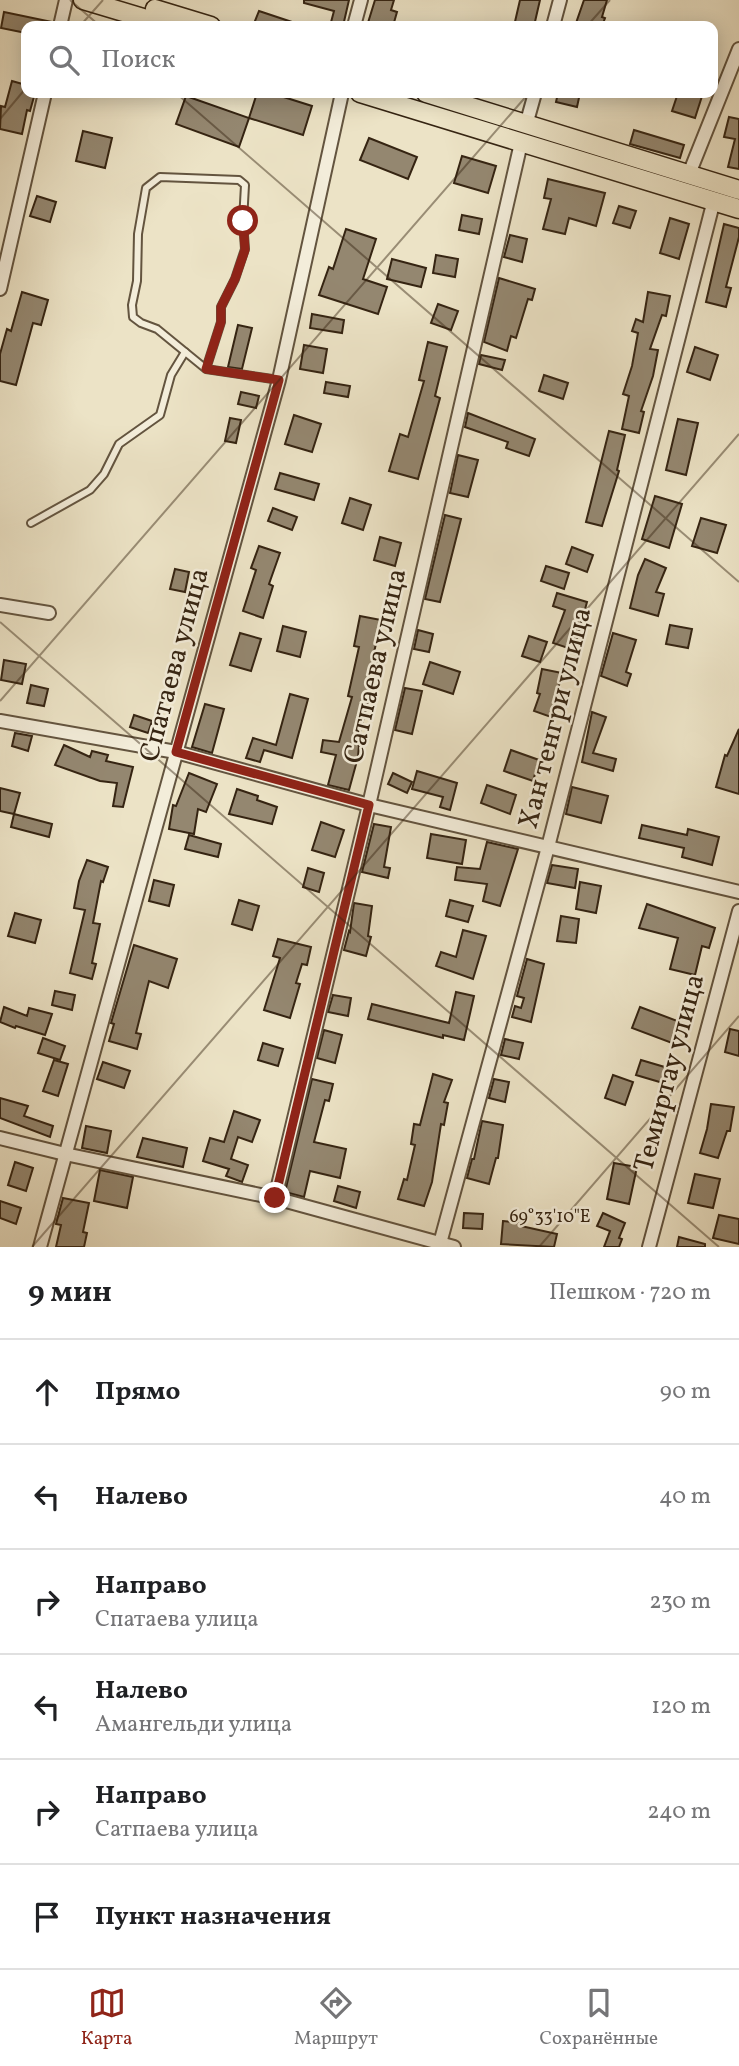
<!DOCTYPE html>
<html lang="ru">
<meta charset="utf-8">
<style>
:root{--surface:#fff;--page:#f6f6f6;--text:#202124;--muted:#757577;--line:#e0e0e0;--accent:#8f2418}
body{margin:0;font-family:Vollkorn,serif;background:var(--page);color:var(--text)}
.stop{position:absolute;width:21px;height:21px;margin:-16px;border:5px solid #8f2418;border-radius:50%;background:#fff}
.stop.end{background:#8f2418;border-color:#fff;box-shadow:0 2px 7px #0008}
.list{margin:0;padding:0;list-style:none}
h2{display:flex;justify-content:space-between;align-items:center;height:91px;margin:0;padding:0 28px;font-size:30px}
h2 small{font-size:23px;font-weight:400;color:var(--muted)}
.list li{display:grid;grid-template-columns:46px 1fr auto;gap:21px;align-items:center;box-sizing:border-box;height:105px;padding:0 28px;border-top:2px solid var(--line)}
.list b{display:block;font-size:26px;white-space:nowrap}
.list p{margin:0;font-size:23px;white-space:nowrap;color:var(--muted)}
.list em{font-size:23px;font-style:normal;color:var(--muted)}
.icon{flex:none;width:38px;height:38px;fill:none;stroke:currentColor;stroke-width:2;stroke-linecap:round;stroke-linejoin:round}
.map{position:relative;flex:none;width:739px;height:1247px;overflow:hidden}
.search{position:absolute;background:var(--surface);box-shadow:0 4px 18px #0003;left:21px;right:21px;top:21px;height:77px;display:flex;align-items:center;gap:18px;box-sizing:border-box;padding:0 24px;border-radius:14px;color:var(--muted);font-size:26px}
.sheet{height:721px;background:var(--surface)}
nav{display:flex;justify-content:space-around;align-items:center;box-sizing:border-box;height:98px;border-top:2px solid var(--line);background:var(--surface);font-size:19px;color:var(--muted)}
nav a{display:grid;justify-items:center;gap:4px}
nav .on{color:var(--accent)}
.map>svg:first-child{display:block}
.building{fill:#948770;stroke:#352412;stroke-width:2}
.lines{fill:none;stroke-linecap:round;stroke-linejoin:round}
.service-casing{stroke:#63543f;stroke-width:10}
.minor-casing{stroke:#63543f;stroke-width:16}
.primary-casing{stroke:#352412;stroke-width:21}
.service{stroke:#f3edda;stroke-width:6}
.minor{stroke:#f3edda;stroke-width:12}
.primary{stroke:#ece3c6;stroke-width:18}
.route{stroke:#8f2418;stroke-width:9}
.ticks{fill:none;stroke:#352412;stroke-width:2;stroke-opacity:0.45}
.labels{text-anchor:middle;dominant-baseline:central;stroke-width:5;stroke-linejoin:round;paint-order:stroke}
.street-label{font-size:28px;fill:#352412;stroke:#f3edda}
.ticks-label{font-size:18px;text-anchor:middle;fill:#352412;stroke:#f3edda;stroke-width:5;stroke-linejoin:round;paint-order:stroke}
</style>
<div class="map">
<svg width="739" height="1247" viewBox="0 0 739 1247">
<rect width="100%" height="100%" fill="#ece3c6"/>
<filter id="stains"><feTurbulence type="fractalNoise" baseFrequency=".00286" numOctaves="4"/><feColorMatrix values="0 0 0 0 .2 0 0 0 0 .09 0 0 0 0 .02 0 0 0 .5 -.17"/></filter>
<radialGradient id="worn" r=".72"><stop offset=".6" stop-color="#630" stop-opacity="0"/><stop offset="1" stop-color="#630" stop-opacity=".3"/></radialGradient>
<!-- building -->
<g class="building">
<polygon points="304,0 349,0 343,26 330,26 334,11 304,3"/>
<polygon points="375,0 394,0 391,10 397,12 393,26 367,26"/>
<polygon points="520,0 540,0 534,26 514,26"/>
<polygon points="584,0 607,0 602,17 605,18 602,26 575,26"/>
<polygon points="259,11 301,25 300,26 253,26"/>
<polygon points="4,12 52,22 51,26 26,26 26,33 1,28"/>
<polygon points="12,81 26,85 26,93 35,93 30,111 27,110 22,134 0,129 1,106 5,107"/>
<polygon points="257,93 271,93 312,106 303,135 249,118"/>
<polygon points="558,93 580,93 577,107 556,102"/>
<polygon points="678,93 703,93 695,118 672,111"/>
<polygon points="186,96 249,118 239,147 176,124"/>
<polygon points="729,117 739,119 739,169 728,167 735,139 724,137"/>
<polygon points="634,130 684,145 680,158 630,144"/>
<polygon points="83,131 112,138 105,168 76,161"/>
<polygon points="369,138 417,157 408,179 360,160"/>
<polygon points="462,156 496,166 488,193 454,183"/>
<polygon points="548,179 605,193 596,226 569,218 565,234 543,229 551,199 544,198"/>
<polygon points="37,196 56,202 50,222 30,216"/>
<polygon points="619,206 636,211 630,228 613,223"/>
<polygon points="462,215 482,219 479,234 459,230"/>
<polygon points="670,218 689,224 679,259 660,253"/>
<polygon points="724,224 739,228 739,237 726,287 731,288 726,307 706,302"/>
<polygon points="346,229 376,239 363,279 387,287 378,314 319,295 329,267 333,269"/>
<polygon points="510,235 527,239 522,262 504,257"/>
<polygon points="436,255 458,259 455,277 433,273"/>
<polygon points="392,259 426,268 421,287 387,279"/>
<polygon points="499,278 535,289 532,300 528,299 516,338 511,336 507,351 484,342"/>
<polygon points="22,292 48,300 41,325 33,323 16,385 0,381 0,354 7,329 11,331"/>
<polygon points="648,292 670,296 666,316 662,315 650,349 658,350 653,376 641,411 644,412 639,433 622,429 629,396 623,394 632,366 638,333 632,331 636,319 643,322"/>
<polygon points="438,304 458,311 451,330 431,323"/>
<polygon points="312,314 344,320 342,333 310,328"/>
<polygon points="238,325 252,328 242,369 228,367"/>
<polygon points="428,342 447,347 435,396 440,398 418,479 389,471 400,434 408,437 424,381 419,380"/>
<polygon points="304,345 327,349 323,373 300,369"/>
<polygon points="695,347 718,355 710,380 687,372"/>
<polygon points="481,355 505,360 502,370 479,364"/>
<polygon points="544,375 568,383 563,399 539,391"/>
<polygon points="326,382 350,386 348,397 324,393"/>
<polygon points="241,392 259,396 256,408 238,404"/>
<polygon points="468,413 535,439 529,456 506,448 508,442 465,427"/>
<polygon points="294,415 321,424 312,452 285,444"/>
<polygon points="230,418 241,420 236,443 225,441"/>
<polygon points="678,419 698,423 686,475 666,470"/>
<polygon points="609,431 625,435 617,470 619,471 602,526 586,522"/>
<polygon points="458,455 478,460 468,497 450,493"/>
<polygon points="280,473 319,484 314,500 275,489"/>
<polygon points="655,496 682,504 669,548 642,539"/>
<polygon points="350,498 371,505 363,530 342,523"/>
<polygon points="273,508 297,517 292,530 268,521"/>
<polygon points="445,515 461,519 440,602 425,599"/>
<polygon points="701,518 726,525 717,553 692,546"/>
<polygon points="380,537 401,543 395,566 374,560"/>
<polygon points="259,546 280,553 269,584 273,586 263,618 243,611 256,570 251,568"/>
<polygon points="572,547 593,555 587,572 566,564"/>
<polygon points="645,559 666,568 656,592 664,594 658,616 630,608 638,575"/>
<polygon points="546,566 569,573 564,589 541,581"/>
<polygon points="175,569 189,572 185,592 170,589"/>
<polygon points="557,593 587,602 574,650 553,643 565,610 553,606"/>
<polygon points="360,616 381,620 372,662 378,663 357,744 359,745 358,757 349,790 328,785 336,755 321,752 323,740 339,742 352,697 348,696 359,647 354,646"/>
<polygon points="670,625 692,629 688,648 666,644"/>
<polygon points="283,626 306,632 300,657 277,651"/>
<polygon points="418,630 433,634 429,652 414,649"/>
<polygon points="240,633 261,639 251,671 230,665"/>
<polygon points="613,633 636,640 626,672 631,674 627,686 601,676"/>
<polygon points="529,636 547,642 540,662 522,656"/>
<polygon points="4,660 26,664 22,684 1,680"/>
<polygon points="430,662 460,672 453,694 423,684"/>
<polygon points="542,669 562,673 551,717 534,711 540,694 537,693"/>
<polygon points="31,685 48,689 44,706 27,703"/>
<polygon points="405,688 422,691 412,734 395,730"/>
<polygon points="290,694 308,699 292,758 264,750 260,762 246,758 253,738 276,745"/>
<polygon points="205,704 224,709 212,753 192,747"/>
<polygon points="592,712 606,717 593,753 616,759 613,771 582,762"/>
<polygon points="134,715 152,721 148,733 130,727"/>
<polygon points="739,729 739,794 716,787 725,755 727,756"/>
<polygon points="15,733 32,736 28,751 12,746"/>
<polygon points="64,745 90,757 92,751 108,755 106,761 133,767 123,807 113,806 117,783 100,781 55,765"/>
<polygon points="511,750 539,760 533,781 504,771"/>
<polygon points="417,771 457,783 450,810 440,807 443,797 412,789"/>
<polygon points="189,773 217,784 206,812 198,809 194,834 169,829 173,805 176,806"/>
<polygon points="393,773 412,782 407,793 388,784"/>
<polygon points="487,785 516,795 510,814 481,803"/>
<polygon points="572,787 608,796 601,823 566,814"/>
<polygon points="0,788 20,793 14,814 0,811"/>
<polygon points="237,789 258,796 257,800 277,807 272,824 229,814"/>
<polygon points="14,814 52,824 49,837 11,827"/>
<polygon points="321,822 344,830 335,857 312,850"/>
<polygon points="374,824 391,827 384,867 390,868 388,878 362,872"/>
<polygon points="642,825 687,835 688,829 719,837 712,865 682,857 684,848 639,838"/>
<polygon points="431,834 466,840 462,864 427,858"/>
<polygon points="189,835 221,844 218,857 185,849"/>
<polygon points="487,842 518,849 500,906 483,901 487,884 455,880 457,867 480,869"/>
<polygon points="87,860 108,867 103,882 101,881 93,923 100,924 92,963 96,964 92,979 70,973 85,910 74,908 79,881"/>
<polygon points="552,865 578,869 575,888 547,883"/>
<polygon points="308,868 324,873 319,892 303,887"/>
<polygon points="154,880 174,885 169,906 149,901"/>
<polygon points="580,882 601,886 596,913 576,909"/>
<polygon points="239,900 259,906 252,930 232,924"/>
<polygon points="450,900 473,906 468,922 446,916"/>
<polygon points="354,903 372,906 368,936 371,937 366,956 344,950 349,931 350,932"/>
<polygon points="647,904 715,928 709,948 702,946 695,975 670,969 678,938 639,928"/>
<polygon points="15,913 41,920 35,943 8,936"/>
<polygon points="561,916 579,919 576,943 557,941"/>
<polygon points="463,930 486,936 473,979 436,966 441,952 456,957"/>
<polygon points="278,939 311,947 307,965 302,964 296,983 300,984 290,1018 264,1010 280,958 273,956"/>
<polygon points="134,945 177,959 168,988 149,981 136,1033 141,1034 137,1049 109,1041 114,1024 111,1023"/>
<polygon points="527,959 544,964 531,1022 512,1017 515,1006 521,1008 524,998 517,996"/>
<polygon points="55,991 75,995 72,1010 52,1005"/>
<polygon points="456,992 474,996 464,1040 443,1035 443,1038 368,1019 372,1004 449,1023"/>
<polygon points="333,995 351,998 348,1016 328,1012"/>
<polygon points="4,1007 27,1016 29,1008 52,1014 45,1035 16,1026 15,1028 0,1022"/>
<polygon points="640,1007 680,1022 672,1043 632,1028"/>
<polygon points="730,1029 739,1031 739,1056 725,1052"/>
<polygon points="324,1030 342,1035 335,1063 317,1058"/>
<polygon points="43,1038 65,1046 60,1060 38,1053"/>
<polygon points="505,1039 523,1043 519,1059 501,1055"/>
<polygon points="263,1043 283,1049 278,1066 258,1060"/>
<polygon points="54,1060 68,1064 58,1096 43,1091"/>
<polygon points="641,1060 668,1068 663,1083 636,1075"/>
<polygon points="103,1062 130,1071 124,1088 97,1079"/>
<polygon points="433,1074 452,1080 444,1102 448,1103 444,1125 441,1124 432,1182 424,1206 398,1199 404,1179 407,1180 415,1145 411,1144 414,1124 420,1125"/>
<polygon points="613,1075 633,1082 625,1105 605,1098"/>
<polygon points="312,1079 333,1084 329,1101 325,1100 314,1142 346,1149 340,1178 310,1171 304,1197 285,1192"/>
<polygon points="494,1079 509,1082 505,1102 489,1098"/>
<polygon points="0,1098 28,1106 24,1116 53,1126 50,1137 0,1118"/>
<polygon points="711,1104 734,1107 730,1131 727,1131 718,1158 700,1153 707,1129"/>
<polygon points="234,1111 260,1120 252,1142 238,1137 231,1159 248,1165 242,1182 226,1176 229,1169 203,1161 210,1138 224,1142"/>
<polygon points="482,1121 503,1125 498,1158 496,1158 489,1184 467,1178 472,1159 474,1159"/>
<polygon points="86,1126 111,1131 107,1153 82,1148"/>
<polygon points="143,1138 187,1148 183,1167 137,1157"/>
<polygon points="15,1162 33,1168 26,1191 8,1185"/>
<polygon points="614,1163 637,1167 629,1204 607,1199"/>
<polygon points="100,1170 133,1177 127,1208 94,1201"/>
<polygon points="695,1174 720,1179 713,1208 688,1203"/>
<polygon points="338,1186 360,1192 356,1208 334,1201"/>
<polygon points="63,1198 89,1203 83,1232 87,1233 84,1247 56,1247 61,1225 56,1224"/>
<polygon points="0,1201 21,1208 16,1224 0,1218"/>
<polygon points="464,1213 483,1214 482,1229 463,1228"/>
<polygon points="603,1213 625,1223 619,1238 622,1239 619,1247 604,1247 610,1231 597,1226"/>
<polygon points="719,1215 739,1219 739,1244 713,1238"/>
<polygon points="503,1221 522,1223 521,1226 557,1234 554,1247 501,1244"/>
<polygon points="679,1237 705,1244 705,1247 677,1247"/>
</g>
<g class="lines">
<!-- service casing -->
<g class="service-casing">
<g id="service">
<polyline points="206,369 221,322 221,307 235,279 245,249 243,221 245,185 239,180 160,177 146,188 138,234 137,281 132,305 133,317 141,323 157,329 206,369 279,380"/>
<polyline points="31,523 90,490 104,474 119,444 160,415 171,375 185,352"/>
</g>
</g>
<!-- minor casing -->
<g class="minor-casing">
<g id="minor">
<polyline points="60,26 66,0"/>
<polyline points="354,26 361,0"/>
<polyline points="553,26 560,0"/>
<polyline points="526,125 535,93"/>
<polyline points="689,174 739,49"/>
<polyline points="0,289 45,93"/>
<polyline points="0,605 49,613"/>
<polyline points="0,721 176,752 369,805 739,892"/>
<polyline points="0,1138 65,1154 275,1198 454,1247"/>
<polyline points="275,1198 369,805 521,143"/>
<polyline points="40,1247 279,380 342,93"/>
<polyline points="439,1247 548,847 714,200"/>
<polyline points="649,1247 739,911"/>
</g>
</g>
<!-- primary casing -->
<g class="primary-casing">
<g id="primary">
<polyline points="83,0 170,26"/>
<polyline points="155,9 211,26"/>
<polyline points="360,93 739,209"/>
<polyline points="426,93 739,190"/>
</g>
</g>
<!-- service -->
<use href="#service" class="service"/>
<!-- minor -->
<use href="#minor" class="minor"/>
<!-- primary -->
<use href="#primary" class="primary"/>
</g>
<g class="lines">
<!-- route -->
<polyline class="route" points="243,221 245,250 235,279 221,307 221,322 206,369 279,380 176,752 369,805 275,1198"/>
</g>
<!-- ticks -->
<path class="ticks" d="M70 0 100 26M80 26 103 0M587 26 610 0M176 93 739 582M0 119 26 88M0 622 719 1247M0 701 529 93M32 1247 739 434M539 1247 739 1016"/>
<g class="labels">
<!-- street labels -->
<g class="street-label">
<text transform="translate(175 665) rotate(-75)">Спатаева улица</text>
<text transform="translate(376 666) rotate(-77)">Сатпаева улица</text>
<text transform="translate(556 718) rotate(-76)">Хан тенгри улица</text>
<text transform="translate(670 1073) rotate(-75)">Темиртау улица</text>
</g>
</g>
<g class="ticks-label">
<text x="550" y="1222">69°33'10"E</text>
</g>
<rect width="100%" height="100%" filter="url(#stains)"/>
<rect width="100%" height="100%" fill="url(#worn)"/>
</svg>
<div class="stop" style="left:243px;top:221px"></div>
<div class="stop end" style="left:275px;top:1198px"></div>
<div class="search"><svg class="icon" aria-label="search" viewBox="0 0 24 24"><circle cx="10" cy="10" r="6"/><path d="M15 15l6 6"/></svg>Поиск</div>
</div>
<section class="sheet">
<h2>9 мин<small>Пешком · 720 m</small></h2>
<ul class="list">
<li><svg class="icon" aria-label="ahead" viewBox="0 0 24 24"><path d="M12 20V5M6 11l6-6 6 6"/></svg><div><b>Прямо</b></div><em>90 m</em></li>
<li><svg class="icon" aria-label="left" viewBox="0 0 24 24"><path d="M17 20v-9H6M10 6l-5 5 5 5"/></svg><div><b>Налево</b></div><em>40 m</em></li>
<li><svg class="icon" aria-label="right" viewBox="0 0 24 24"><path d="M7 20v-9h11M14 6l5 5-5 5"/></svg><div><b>Направо</b><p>Спатаева улица</p></div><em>230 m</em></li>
<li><svg class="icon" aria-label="left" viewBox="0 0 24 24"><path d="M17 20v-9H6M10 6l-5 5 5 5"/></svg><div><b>Налево</b><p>Амангельди улица</p></div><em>120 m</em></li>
<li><svg class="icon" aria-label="right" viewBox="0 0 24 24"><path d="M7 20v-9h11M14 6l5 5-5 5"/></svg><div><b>Направо</b><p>Сатпаева улица</p></div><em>240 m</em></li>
<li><svg class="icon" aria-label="arrive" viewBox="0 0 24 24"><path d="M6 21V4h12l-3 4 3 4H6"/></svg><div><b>Пункт назначения</b></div></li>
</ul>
</section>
<nav>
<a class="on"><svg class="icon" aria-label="map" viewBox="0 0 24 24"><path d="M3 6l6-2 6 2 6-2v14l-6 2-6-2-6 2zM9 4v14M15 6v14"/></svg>Карта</a>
<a><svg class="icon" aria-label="directions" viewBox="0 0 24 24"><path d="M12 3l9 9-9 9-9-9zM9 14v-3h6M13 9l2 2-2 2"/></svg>Маршрут</a>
<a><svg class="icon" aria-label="saved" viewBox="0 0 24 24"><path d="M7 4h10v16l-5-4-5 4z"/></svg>Сохранённые</a>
</nav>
